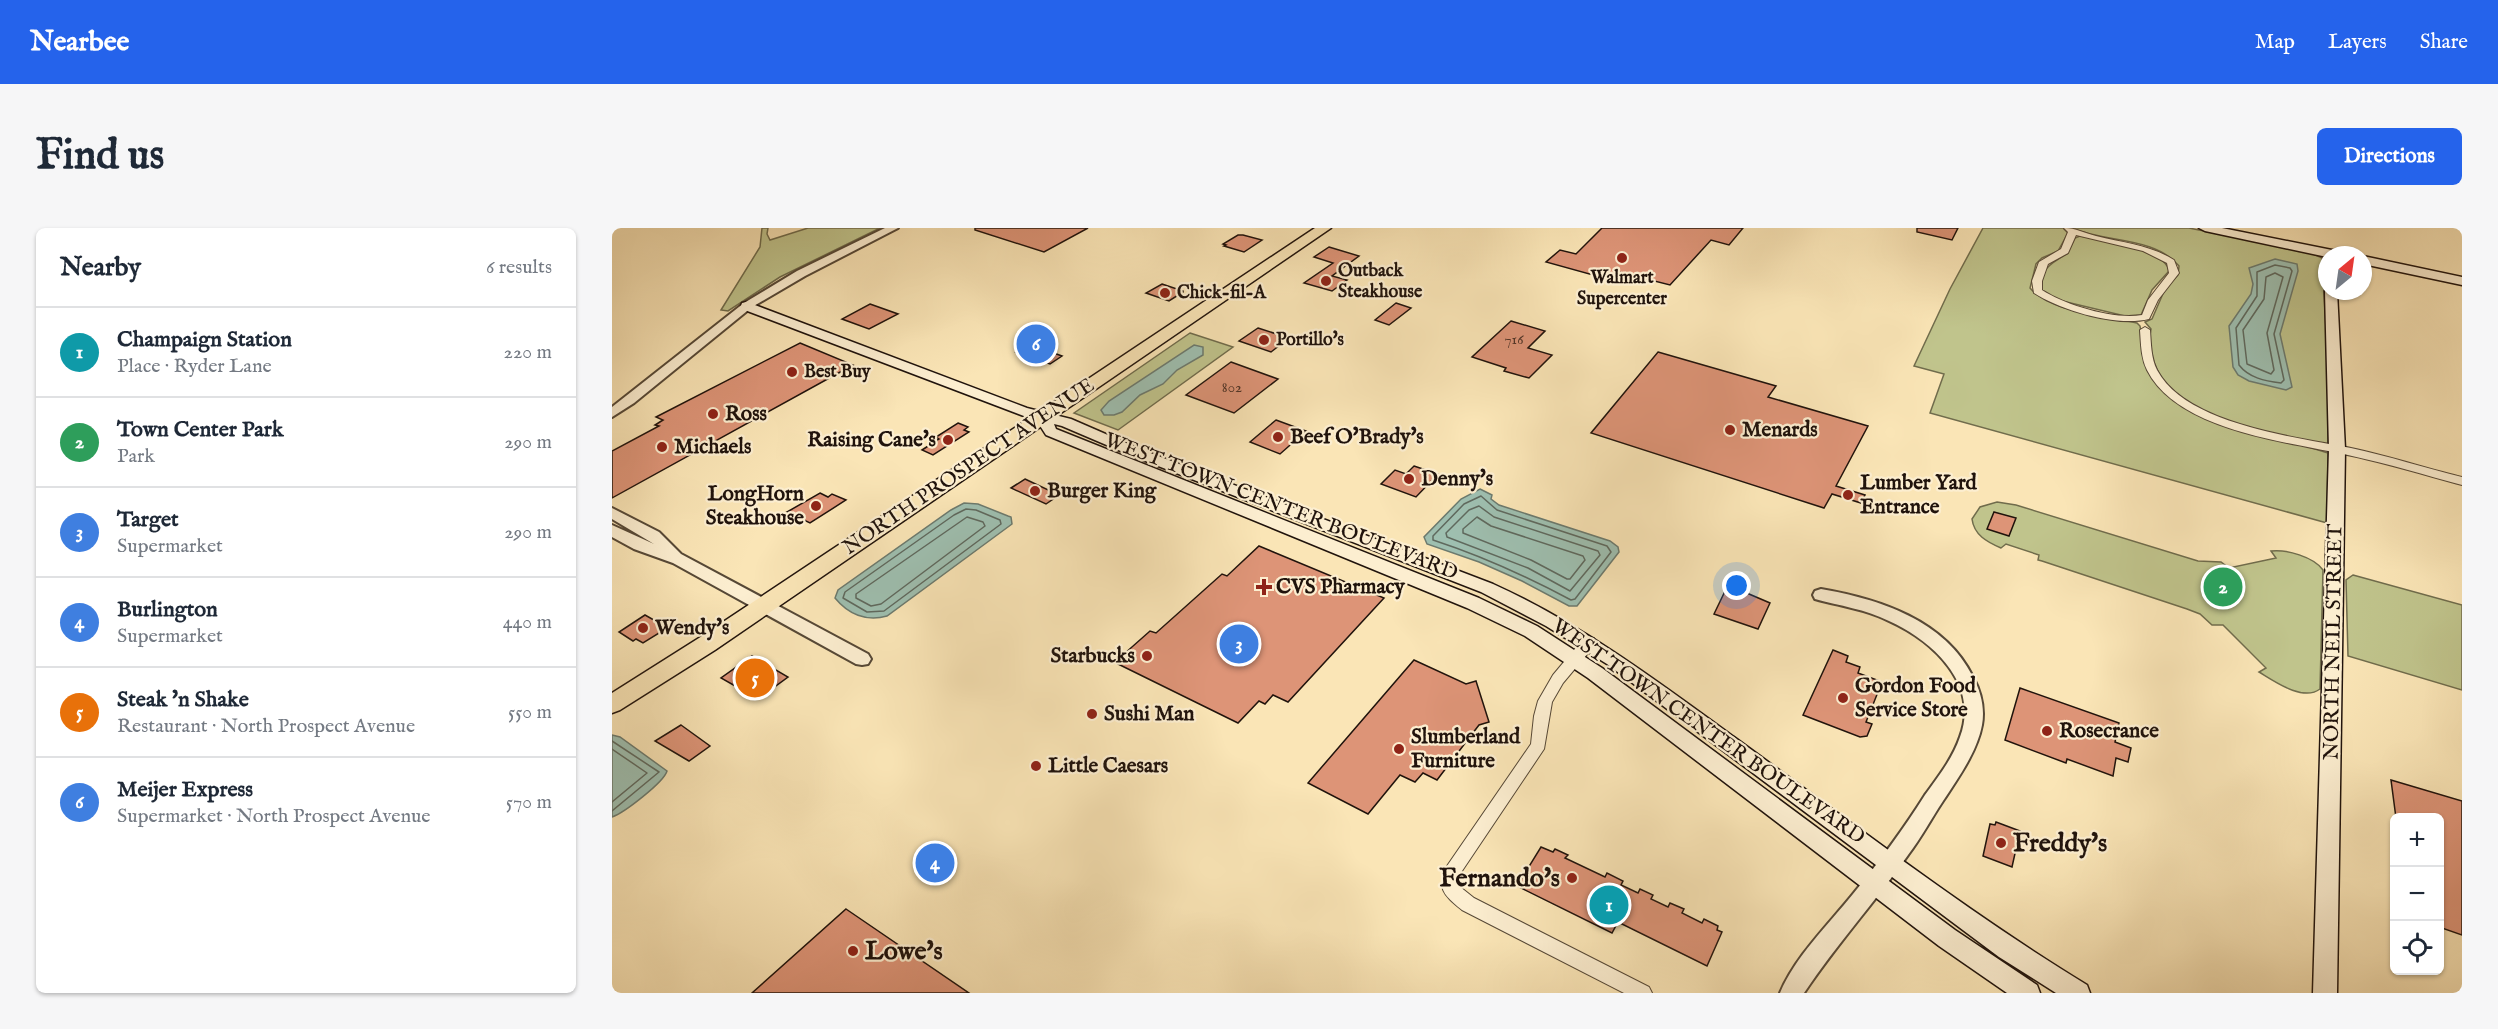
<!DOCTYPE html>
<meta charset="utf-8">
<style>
:root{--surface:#fff;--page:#f6f6f7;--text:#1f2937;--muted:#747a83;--line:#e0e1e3;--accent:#2563eb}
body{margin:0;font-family:"IM FELL English",serif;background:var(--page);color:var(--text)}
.controls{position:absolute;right:18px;bottom:18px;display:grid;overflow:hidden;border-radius:9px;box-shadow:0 2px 4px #0004}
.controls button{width:54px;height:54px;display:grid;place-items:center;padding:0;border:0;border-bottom:2px solid var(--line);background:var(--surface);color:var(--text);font:30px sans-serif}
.compass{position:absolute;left:1706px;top:18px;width:54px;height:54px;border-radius:50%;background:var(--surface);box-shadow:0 2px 4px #0004;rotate:29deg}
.you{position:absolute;left:1125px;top:358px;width:21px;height:21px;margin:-15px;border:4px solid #fff;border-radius:50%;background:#1a73e8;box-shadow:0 0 0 9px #1a73e833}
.badge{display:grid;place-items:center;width:39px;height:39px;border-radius:50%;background:var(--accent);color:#fff;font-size:20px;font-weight:700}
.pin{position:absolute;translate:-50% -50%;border:3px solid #fff;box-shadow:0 2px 6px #0006}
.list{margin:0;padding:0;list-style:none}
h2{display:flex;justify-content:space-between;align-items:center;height:78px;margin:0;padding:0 24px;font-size:26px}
h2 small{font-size:20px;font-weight:400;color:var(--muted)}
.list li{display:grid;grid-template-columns:39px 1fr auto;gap:18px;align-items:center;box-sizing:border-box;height:90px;padding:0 24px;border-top:2px solid var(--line)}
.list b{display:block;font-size:22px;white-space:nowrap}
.list p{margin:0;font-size:20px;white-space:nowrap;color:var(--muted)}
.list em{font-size:20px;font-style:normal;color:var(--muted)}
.icon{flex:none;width:33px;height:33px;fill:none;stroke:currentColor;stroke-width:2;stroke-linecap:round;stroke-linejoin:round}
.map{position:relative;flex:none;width:1850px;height:765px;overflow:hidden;border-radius:9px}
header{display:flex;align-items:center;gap:36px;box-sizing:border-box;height:84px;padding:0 30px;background:var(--accent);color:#fff}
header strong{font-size:28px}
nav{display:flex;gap:33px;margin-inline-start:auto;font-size:21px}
.intro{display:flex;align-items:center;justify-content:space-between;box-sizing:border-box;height:144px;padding:0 36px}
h1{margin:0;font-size:42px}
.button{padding:15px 27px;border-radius:9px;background:var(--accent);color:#fff;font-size:21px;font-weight:700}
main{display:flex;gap:36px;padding:0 36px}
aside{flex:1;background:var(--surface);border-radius:9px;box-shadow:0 2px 4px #0004}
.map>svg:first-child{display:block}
.green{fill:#c0c48c;stroke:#706c4c;stroke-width:1.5}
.water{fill:#9ebfb0;stroke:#6c7a6e;stroke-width:1.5}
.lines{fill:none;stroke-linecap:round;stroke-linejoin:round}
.shore{stroke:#5f695e;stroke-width:1.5}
.building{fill:#dd9477;stroke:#20130c;stroke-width:1.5}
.minor-casing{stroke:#564836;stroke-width:2}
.tertiary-casing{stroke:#564836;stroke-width:4}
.secondary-casing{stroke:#20130c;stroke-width:3}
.primary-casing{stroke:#20130c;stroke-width:3}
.minor{fill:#fceed0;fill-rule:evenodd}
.tertiary{fill:#fceed0;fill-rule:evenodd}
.secondary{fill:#fceed0;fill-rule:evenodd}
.primary{fill:#fae5b6;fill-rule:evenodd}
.poi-dot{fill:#8f2418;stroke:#fceed0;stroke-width:2}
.labels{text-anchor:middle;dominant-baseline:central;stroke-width:4.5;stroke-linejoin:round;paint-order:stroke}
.far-number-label{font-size:15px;fill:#4f3327}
.far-poi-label{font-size:18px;font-weight:bold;fill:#20130c;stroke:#fceed0;text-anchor:start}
.poi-label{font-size:21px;font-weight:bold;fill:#20130c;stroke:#fceed0;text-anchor:start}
.street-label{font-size:21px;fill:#20130c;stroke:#fceed0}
.near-poi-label{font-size:26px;font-weight:bold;fill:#20130c;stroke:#fceed0;text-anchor:start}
</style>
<header>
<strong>Nearbee</strong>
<nav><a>Map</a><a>Layers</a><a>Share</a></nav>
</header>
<div class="intro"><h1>Find us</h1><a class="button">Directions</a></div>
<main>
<aside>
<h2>Nearby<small>6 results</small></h2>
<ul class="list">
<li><span class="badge" style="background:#0f9aa8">1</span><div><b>Champaign Station</b><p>Place · Ryder Lane</p></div><em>220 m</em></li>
<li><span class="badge" style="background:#2e9e5b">2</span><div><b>Town Center Park</b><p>Park</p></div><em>290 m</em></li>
<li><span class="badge" style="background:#3f7fe0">3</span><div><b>Target</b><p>Supermarket</p></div><em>290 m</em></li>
<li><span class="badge" style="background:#3f7fe0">4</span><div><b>Burlington</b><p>Supermarket</p></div><em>440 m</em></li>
<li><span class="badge" style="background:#e8710a">5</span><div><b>Steak 'n Shake</b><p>Restaurant · North Prospect Avenue</p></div><em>550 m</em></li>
<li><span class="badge" style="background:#3f7fe0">6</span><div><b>Meijer Express</b><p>Supermarket · North Prospect Avenue</p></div><em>570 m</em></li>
</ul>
</aside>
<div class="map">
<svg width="1850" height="765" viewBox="0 0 1850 765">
<rect width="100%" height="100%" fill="#fae5b6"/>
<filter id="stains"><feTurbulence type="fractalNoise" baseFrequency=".00333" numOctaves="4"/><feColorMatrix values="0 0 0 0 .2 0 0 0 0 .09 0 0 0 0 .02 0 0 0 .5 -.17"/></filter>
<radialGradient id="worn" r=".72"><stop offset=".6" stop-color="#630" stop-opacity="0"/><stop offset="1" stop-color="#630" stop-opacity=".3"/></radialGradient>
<!-- green -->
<g class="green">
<polygon points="150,0 156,0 155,6 158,12 196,0 268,0 168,49 116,83 109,82 148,19"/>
<path d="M1371 0H1451L1456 5 1446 23 1430 30 1424 36 1418 60C1439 85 1494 87 1525 95L1528 98 1535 142 1545 156 1561 170 1586 185 1716 225 1715 295 1318 185 1332 146 1302 138 1338 61Z"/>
<path d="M1460 0H1577L1697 24 1710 30 1716 138V218C1662 205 1556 192 1540 128 1538 119 1537 110 1539 101L1533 94 1540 91 1553 61 1566 47 1567 38C1542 8 1493 15 1460 0Z"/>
<path d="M1468 8C1488 11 1553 20 1557 43L1540 62 1529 87 1513 88 1446 72 1430 63C1424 43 1441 34 1455 26L1463 10Z"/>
<polygon points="578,105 621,119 506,202 462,185"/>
<path d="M1385 274 1404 277 1586 333 1609 334 1617 340 1664 330 1659 323C1674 321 1702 329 1711 342L1708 461C1691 474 1662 453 1647 444L1654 440 1611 397H1600L1588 386 1575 381 1430 333 1426 332 1427 327 1394 316 1389 320C1375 314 1362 307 1360 291L1368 279Z"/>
<polygon points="1741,347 1850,377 1850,462 1736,428 1734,352"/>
</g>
<!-- water -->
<g class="water">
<polygon points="1663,31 1685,36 1686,43 1668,106 1680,159 1674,162 1637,153 1626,147 1621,139 1617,98 1639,66 1641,56 1637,40"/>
<polygon points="582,117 591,119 591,127 565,142 551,156 528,167 510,184 502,187 492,187 489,182 497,173"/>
<polygon points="868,261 880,267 879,271 887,277 998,313 1006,319 1007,324 965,378 957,378 910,353 867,334 815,316 812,309 849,271"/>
<path d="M352 275 366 276 396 288 399 289 400 296 275 388C254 394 236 386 223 370L226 362 339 282Z"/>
<path d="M0 507 8 509 55 543C52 554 12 585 0 589Z"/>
</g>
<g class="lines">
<!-- shore -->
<g class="shore">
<path d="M1663 37 1678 40 1680 43 1662 106 1672 152 1669 155C1653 153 1637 150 1627 137L1624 100 1645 68V44Z"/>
<polygon points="1663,45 1671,49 1655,105 1662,142 1659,146 1635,136 1631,102 1652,71 1654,49"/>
<path d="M869 268 885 282 995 318 999 324 963 371 959 372C914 348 870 328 821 312V308L852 276Z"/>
<polygon points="867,278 882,289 986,323 988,327 958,363 916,340 835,309 834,305 857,282"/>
<polygon points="354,281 364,282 388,292 389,296 272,383 255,384 231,370 233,364 342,287"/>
<polygon points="355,289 371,294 373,298 269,376 259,378 244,370 244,366"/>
<polygon points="865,289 879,298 971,328 973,332 958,351 955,351 919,332 851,305 851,301"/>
<polyline points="0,513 47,544 0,583"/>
<polyline points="0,521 35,545 0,574"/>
</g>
</g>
<!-- building -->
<g class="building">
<polygon points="363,0 476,0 432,24 363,2"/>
<polygon points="990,0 1131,0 1117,17 1099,12 1058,57 1007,44 999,52 934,34 948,22 964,26"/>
<polygon points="1305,0 1346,0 1340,12 1305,4"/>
<polygon points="626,7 631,7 650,12 632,24 612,18 614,17 611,16"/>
<polygon points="717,19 747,28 720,48 735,52 720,63 692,55 721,35 702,29"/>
<polygon points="550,56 571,63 571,64 557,73 534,65"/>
<polygon points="784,75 799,80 777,97 763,92"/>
<polygon points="258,76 286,86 257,101 230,91"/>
<polygon points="899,93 933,103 916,120 940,127 917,150 892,143 894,140 860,129"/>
<polygon points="646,100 677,110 659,124 627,113"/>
<polygon points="188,115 241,137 0,270 0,223 47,198 43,197 51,192 44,189"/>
<polygon points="417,116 450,128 438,136 404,124"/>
<polygon points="1046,124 1164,158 1156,169 1256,198 1224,258 1253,267 1249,275 1220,266 1212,280 979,205"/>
<polygon points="619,134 666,151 622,185 574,167"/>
<polygon points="664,192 694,203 668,226 638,214"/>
<polygon points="346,195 356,199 352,202 357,204 321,227 310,222 327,211 324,209"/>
<polygon points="802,238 826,246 804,269 769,256 783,242 794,246"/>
<polygon points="413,251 447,267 434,276 399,260"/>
<polygon points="208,265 216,269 220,266 234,272 198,295 175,284"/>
<polygon points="1382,284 1404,290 1397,308 1375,301"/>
<polygon points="647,318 772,370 676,474 661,467 653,476 647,473 626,495 506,436 516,427 512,426 538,403 544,405 610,346 615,348"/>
<polygon points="1116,357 1158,375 1146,401 1102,386"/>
<polygon points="33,387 49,396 46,398 52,402 31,415 24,411 21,413 7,404"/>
<polygon points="1221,422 1236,428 1234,434 1248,439 1246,445 1270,454 1254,494 1260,496 1255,508 1248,509 1191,487"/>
<polygon points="140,428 176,449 146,471 109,450"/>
<polygon points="802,432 854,456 864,453 877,494 867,497 825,552 811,545 803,554 788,547 756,586 696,555"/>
<polygon points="1408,460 1507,495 1503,514 1519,520 1516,534 1504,530 1501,548 1455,531 1454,535 1393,512"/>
<polygon points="69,497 98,518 77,533 43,513"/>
<polygon points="1779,552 1850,573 1850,707 1827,699 1827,590 1784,590"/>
<polygon points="1384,594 1408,603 1400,639 1371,628 1378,596 1383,597"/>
<polygon points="929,619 941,624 943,621 956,627 953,630 993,649 995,645 1011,653 1009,657 1026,665 1028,661 1041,667 1039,671 1056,679 1058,675 1072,681 1070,685 1090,695 1092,691 1106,698 1105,702 1110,704 1095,738 1006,694 1000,705 905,658"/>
<polygon points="234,681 357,765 140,765"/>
</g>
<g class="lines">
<!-- minor casing -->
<g class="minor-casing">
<g id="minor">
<path d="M1452 0C1464 0 1472 5 1484 8 1512 15 1538 17 1562 32L1567 45 1546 72 1537 91C1505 99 1450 83 1422 65L1420 53 1427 34 1449 21 1456 4ZM1464 7 1531 23 1555 35 1557 45 1536 72 1530 87C1502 92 1453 77 1430 62V53L1436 36 1456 25Z"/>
<path d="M1533 99 1538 102C1539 116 1539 130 1545 142 1574 197 1685 209 1739 220 1777 228 1813 240 1850 249V257C1813 247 1777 236 1740 228 1679 214 1566 204 1535 142 1529 130 1529 116 1528 102Z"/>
<path d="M977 409 982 410 984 414 982 418 951 455 940 474 932 521 848 646 847 658 862 670 1037 759 1040 765H1012L850 682C832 667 824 661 835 638L919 516 922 488 926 473 941 447 972 410Z"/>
</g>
</g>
<!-- tertiary casing -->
<g class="tertiary-casing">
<g id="tertiary">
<polygon points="273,0 286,0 193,48 140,79 22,175 0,189 0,179 132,75 185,43"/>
<polygon points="0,280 47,304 69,326 256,426 259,431 256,436 250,437 244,436 61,335 22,321 0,309 0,297 42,316 0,291"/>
<path d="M1209 361C1267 371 1333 392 1361 449 1369 464 1373 480 1370 497 1365 524 1346 550 1331 573 1319 591 1309 610 1296 627 1263 674 1224 717 1192 765H1168C1183 729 1216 697 1241 666 1267 634 1291 602 1313 567 1326 549 1341 530 1348 509 1368 456 1321 413 1277 393 1253 381 1228 378 1203 371L1201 367 1203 363Z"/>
</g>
</g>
<!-- secondary casing -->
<g class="secondary-casing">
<g id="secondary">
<polygon points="1587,0 1610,0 1725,23 1731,27 1715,29 1593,3"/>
<polygon points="1751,28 1850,49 1850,57 1751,36"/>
<polygon points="1715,60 1715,63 1725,63 1733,221 1725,765 1701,765 1717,221 1713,63"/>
<path d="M135 74 415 180 459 191 528 221 881 356C969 396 1044 452 1122 509 1238 593 1352 682 1475 757L1478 765H1444L1387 729 995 436 934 398 869 364 518 227 450 198 442 196 444 201 867 370 925 398 990 440 1343 702 1425 757 1428 765H1395L1327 718 976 450 913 408 855 380 434 207 425 193 130 81 129 78 130 75Z"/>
</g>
</g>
<!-- primary casing -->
<g class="primary-casing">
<polygon id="primary" points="703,0 719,0 103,422 8,482 0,485 0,465 87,410"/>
</g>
<!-- minor -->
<use href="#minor" class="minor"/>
<!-- tertiary -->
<use href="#tertiary" class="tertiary"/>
<!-- secondary -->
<use href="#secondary" class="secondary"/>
<!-- primary -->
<use href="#primary" class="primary"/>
</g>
<!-- markers -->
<g class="poi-dot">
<circle cx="1010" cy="30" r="6"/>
<circle cx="714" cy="53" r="6"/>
<circle cx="553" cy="65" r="6"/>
<circle cx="652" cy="112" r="6"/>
<circle cx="180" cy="144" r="6"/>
<circle cx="101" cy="186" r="6"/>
<circle cx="1118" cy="202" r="6"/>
<circle cx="666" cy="209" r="6"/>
<circle cx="336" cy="212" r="6"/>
<circle cx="50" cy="219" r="6"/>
<circle cx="797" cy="251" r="6"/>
<circle cx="423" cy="263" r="6"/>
<circle cx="1236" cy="267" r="6"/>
<circle cx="204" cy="278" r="6"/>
<path d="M649 350h6v6h6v6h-6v6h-6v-6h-6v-6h6z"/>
<circle cx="31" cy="400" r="6"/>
<circle cx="535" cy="428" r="6"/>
<circle cx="1231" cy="470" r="6"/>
<circle cx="480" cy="486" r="6"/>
<circle cx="1435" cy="503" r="6"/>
<circle cx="787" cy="521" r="6"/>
<circle cx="424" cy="538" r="6"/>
<circle cx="1389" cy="615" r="6"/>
<circle cx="960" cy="650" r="6"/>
<circle cx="241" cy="723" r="6"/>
</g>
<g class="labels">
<!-- far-number labels -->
<g class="far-number-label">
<text x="902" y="111">716</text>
<text x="620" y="159">802</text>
</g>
<!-- far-poi labels -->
<g class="far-poi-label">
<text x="726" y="43">Outback<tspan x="726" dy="21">Steakhouse</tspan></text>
<text x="1010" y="50" text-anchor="middle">Walmart<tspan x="1010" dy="21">Supercenter</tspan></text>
<text x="565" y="65">Chick-fil-A</text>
<text x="664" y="112">Portillo's</text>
<text x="192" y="144">Best Buy</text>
</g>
<!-- poi labels -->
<g class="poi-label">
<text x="113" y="186">Ross</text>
<text x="1130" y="202">Menards</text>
<text x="678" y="209">Beef O'Brady's</text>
<text x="324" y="212" text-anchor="end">Raising Cane's</text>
<text x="62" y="219">Michaels</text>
<text x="809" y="251">Denny's</text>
<text x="1248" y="255">Lumber Yard<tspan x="1248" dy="24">Entrance</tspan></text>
<text x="435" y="263">Burger King</text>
<text x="192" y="266" text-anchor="end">LongHorn<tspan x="192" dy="24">Steakhouse</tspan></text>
<text x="664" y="359">CVS Pharmacy</text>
<text x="43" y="400">Wendy's</text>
<text x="523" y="428" text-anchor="end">Starbucks</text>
<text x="1243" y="458">Gordon Food<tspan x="1243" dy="24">Service Store</tspan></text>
<text x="492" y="486">Sushi Man</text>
<text x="1447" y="503">Rosecrance</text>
<text x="799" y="509">Slumberland<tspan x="799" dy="24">Furniture</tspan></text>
<text x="436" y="538">Little Caesars</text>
</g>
<!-- street labels -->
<g class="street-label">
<text transform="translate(357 239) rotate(-34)">NORTH PROSPECT AVENUE</text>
<text transform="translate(669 279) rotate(21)">WEST TOWN CENTER BOULEVARD</text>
<text transform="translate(1722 414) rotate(-89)">NORTH NEIL STREET</text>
<text transform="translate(1096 504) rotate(35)">WEST TOWN CENTER BOULEVARD</text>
</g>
<!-- near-poi labels -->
<g class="near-poi-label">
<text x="1401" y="615">Freddy's</text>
<text x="948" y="650" text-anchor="end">Fernando's</text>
<text x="253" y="723">Lowe's</text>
</g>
</g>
<rect width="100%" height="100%" filter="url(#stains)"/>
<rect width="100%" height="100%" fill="url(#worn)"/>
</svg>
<div class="controls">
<button>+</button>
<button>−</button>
<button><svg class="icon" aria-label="locate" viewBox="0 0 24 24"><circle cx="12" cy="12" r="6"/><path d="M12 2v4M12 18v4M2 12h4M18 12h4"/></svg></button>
</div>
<svg class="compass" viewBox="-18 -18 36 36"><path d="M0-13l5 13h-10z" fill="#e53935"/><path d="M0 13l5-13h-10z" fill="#747a83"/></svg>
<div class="you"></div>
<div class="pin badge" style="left:997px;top:677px;background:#0f9aa8">1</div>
<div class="pin badge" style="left:1611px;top:359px;background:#2e9e5b">2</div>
<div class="pin badge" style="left:627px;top:416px;background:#3f7fe0">3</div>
<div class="pin badge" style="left:323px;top:635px;background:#3f7fe0">4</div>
<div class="pin badge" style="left:143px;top:450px;background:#e8710a">5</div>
<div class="pin badge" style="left:424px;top:116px;background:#3f7fe0">6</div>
</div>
</main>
